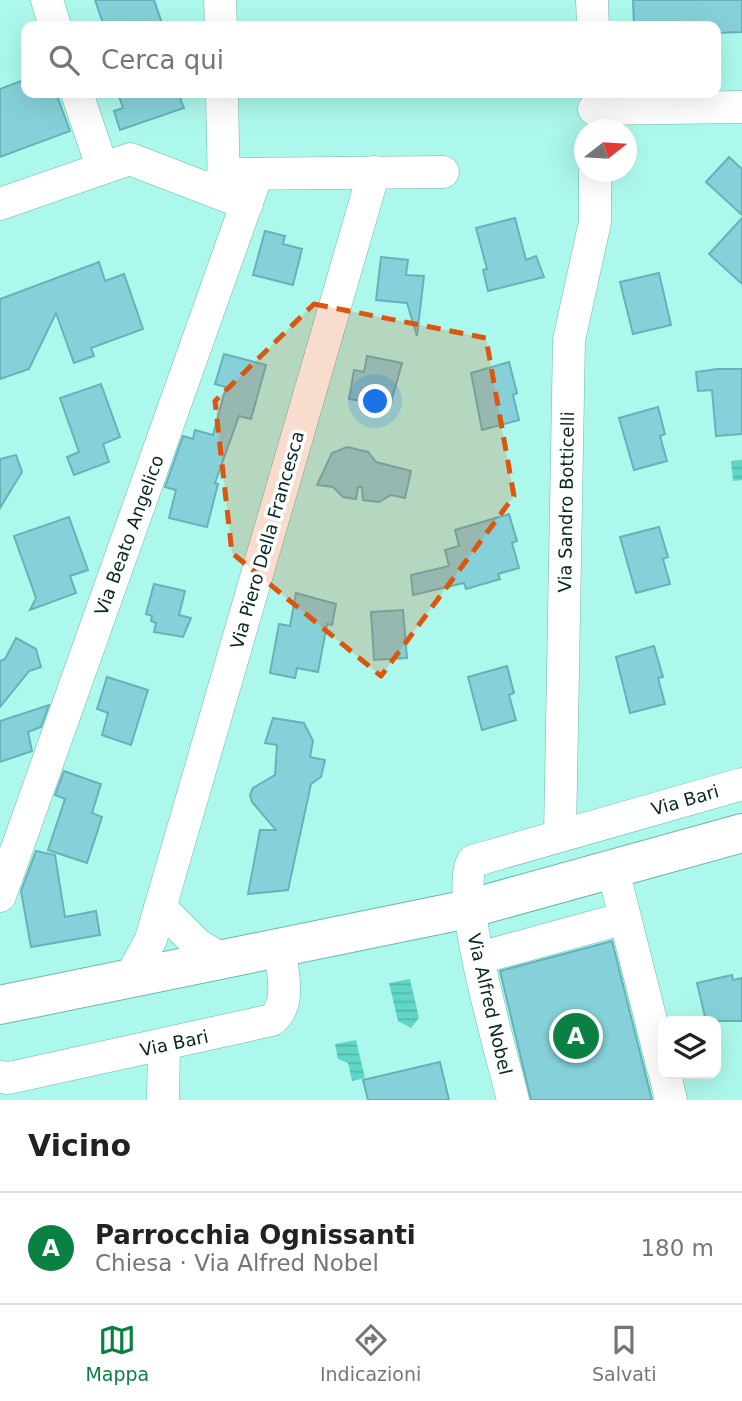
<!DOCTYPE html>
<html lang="it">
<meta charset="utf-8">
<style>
:root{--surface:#fff;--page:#f6f6f6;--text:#222;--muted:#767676;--line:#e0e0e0;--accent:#0b8043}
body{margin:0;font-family:"DejaVu Sans",sans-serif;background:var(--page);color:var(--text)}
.controls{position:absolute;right:21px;bottom:21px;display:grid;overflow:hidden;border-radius:14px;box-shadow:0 7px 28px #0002}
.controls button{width:63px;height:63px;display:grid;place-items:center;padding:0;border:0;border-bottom:2px solid var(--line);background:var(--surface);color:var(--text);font:35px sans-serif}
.compass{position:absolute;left:574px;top:119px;width:63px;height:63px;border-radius:50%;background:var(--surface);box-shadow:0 7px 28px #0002;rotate:73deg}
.you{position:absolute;left:376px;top:402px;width:24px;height:24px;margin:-18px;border:5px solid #fff;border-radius:50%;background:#1a73e8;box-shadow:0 0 0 10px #1a73e833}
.badge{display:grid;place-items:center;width:46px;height:46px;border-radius:50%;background:var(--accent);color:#fff;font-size:23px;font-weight:700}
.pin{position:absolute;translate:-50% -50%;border:4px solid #fff;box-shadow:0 2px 7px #0006}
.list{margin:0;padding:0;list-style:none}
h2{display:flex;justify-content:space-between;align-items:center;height:91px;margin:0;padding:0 28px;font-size:30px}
h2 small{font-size:23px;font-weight:400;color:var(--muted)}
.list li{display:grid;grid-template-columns:46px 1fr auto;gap:21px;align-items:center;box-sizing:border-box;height:112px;padding:0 28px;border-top:2px solid var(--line)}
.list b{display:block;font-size:26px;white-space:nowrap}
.list p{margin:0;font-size:23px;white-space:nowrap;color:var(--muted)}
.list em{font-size:23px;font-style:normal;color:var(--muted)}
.icon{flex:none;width:38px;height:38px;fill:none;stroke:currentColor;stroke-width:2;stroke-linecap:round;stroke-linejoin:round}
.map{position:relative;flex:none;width:742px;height:1100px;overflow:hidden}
.search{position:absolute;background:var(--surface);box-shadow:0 7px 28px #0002;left:21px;right:21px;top:21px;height:77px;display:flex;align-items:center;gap:18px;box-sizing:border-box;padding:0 24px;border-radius:14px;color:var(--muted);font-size:26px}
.sheet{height:203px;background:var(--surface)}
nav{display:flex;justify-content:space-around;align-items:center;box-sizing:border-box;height:98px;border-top:2px solid var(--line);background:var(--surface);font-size:19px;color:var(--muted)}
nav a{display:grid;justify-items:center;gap:4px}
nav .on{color:var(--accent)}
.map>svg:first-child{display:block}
.water{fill:url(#water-rules)}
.building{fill:#86d1d9;stroke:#66b2b9;stroke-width:2}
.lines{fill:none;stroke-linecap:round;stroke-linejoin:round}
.street-casing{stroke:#6db6ab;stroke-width:33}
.secondary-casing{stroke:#6db6ab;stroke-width:40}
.street{stroke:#fff;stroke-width:32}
.secondary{stroke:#fff;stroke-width:38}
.marked{fill:#dd560d;fill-opacity:0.2;stroke:#dd560d;stroke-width:5;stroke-dasharray:14 9;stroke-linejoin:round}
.labels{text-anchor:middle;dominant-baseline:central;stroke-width:7;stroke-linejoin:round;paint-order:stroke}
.street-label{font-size:18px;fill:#072723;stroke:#fff}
</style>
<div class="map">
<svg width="742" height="1100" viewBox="0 0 742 1100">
<defs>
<pattern id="water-rules" width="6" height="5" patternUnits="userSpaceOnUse" patternTransform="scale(1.75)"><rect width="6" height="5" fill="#60d6c6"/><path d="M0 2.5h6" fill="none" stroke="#52b8aa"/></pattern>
</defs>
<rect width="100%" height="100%" fill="#adf8ec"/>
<!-- water -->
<g class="water">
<polygon points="742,460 742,480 733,481 731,461"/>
<polygon points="410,979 419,1018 411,1028 398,1021 389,983"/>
<polygon points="356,1040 365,1078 352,1081 348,1063 338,1059 335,1044"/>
</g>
<!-- building -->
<g class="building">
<polygon points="95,0 154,0 163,26 104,26"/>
<polygon points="633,0 742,0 742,32 716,33 716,26 634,26"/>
<polygon points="26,79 26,93 56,93 70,131 0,157 0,89"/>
<polygon points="118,93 178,93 184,108 120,130 114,111 123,108"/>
<polygon points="729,157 742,169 742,215 706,182"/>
<polygon points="515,218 526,260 536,256 544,277 488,291 483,270 487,269 476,228"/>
<polygon points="742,218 742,284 709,254"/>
<polygon points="265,231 285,236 283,244 302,249 293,285 253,275"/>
<polygon points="381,257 408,260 406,275 424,276 417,336 407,303 376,300"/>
<polygon points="99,262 105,281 124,274 143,329 91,348 94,356 74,363 56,313 29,369 0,379 0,299"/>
<polygon points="659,273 671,325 633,334 620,282"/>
<polygon points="224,354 266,365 251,419 239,416 215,483 218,484 207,527 169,518 176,490 165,487 183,436 193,439 195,430 213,435 226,387 215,384"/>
<polygon points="367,356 402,363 390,406 349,399 354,370 364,372"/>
<polygon points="509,362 517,393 513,395 519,420 482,430 471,373"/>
<polygon points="717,369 742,369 742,434 716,436 712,390 698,391 696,372"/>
<polygon points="101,384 120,437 103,444 109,462 74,475 67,457 79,452 60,398"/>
<polygon points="658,407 665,434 660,436 667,461 634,470 619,418"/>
<polygon points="347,447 368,452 376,462 411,471 405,498 391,495 379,502 363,500 362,487 358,487 356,499 343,497 333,487 317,485 332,453"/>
<polygon points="16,455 22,472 0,508 0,459"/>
<polygon points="509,514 517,541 512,543 519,568 498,574 500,579 466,589 464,583 413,595 411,575 449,566 445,550 459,546 455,530"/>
<polygon points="69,517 88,570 70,576 76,593 30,610 36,598 14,536"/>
<polygon points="659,527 668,557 663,559 670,584 636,593 620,537"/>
<polygon points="154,584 185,591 179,615 191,618 183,637 154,632 156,623 151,621 152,616 146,614"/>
<polygon points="296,593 336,604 332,625 327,624 318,672 297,668 295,678 270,673 279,624 290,626"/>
<polygon points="403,610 407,658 374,660 371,612"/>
<polygon points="16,638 36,649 41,667 29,671 0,707 0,661 5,659"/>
<polygon points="654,646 663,677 658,678 665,704 630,713 616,657"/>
<polygon points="507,666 514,693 509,695 516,720 482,730 468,677"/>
<polygon points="107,677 148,690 131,745 102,735 108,713 97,709"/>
<polygon points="49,705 41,727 28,732 32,751 0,762 0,721"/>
<polygon points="273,718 304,723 313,741 310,757 325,760 321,777 311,784 288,890 248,894 260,830 276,830 252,802 250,795 253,788 275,775 277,745 265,743"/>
<polygon points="64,771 101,784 92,813 102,817 87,863 48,850 65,799 55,795"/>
<polygon points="36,851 55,855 65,917 96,911 100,935 31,947 21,891"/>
<polygon points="612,941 652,1100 531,1100 500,971"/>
<polygon points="732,975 733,980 742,978 742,1021 706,1021 697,983"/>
<polygon points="440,1062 449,1100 368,1100 363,1080"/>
</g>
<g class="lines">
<!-- street casing -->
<g class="street-casing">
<g id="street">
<polyline points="47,0 55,26"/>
<polyline points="220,0 221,26"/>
<polyline points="592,0 593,26"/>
<polyline points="77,93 102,167"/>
<polyline points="222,93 224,193"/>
<polyline points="594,109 742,107"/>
<polyline points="223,174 443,172"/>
<polyline points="0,204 130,159 247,204"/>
<polyline points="560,835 569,340 595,222 595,172"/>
<polyline points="613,870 663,1068"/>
<polyline points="0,896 257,174"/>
<polyline points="160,907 198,945 222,959"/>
<polyline points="479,958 625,918"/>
<polyline points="130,978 151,939 374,172"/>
<polyline points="665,1074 671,1100"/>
<path d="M0 1077 9 1078 272 1020C292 1003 282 973 280 949"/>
<polyline points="163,1100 164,1045"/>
<path d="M513 1100C503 1058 453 891 473 861L742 784"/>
</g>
</g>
<!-- secondary casing -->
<g class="secondary-casing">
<polyline id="secondary" points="0,1005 468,909 742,833"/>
</g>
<!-- street -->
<use href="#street" class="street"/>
<!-- secondary -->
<use href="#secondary" class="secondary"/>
</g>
<!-- marked area -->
<path class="marked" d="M314 304 486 338 514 496 381 676 232 553 215 401Z"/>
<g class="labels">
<!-- street labels -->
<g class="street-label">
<text transform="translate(566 502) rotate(-89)">Via Sandro Botticelli</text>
<text transform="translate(129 535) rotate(-70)">Via Beato Angelico</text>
<text transform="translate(267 540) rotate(-74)">Via Piero Della Francesca</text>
<text transform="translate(685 800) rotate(-16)">Via Bari</text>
<text transform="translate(490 1004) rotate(77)">Via Alfred Nobel</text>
<text transform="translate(174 1043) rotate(-12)">Via Bari</text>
</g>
</g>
</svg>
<div class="controls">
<button><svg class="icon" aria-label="layers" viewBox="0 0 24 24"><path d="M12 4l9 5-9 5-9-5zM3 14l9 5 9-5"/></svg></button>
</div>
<svg class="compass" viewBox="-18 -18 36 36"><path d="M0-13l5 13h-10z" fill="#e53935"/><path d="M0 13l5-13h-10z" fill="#767676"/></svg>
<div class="you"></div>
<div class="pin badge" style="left:576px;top:1036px">A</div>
<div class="search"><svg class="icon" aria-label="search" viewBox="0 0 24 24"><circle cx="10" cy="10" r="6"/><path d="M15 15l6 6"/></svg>Cerca qui</div>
</div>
<section class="sheet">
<h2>Vicino<small></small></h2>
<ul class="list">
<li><span class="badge">A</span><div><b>Parrocchia Ognissanti</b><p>Chiesa · Via Alfred Nobel</p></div><em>180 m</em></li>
</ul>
</section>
<nav>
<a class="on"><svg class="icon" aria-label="map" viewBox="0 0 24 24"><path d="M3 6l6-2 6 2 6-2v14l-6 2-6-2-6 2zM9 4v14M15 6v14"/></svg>Mappa</a>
<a><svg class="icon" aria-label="directions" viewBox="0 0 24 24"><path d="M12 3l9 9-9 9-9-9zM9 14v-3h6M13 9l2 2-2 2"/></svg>Indicazioni</a>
<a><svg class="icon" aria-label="saved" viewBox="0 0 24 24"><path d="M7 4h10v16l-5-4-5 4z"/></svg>Salvati</a>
</nav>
